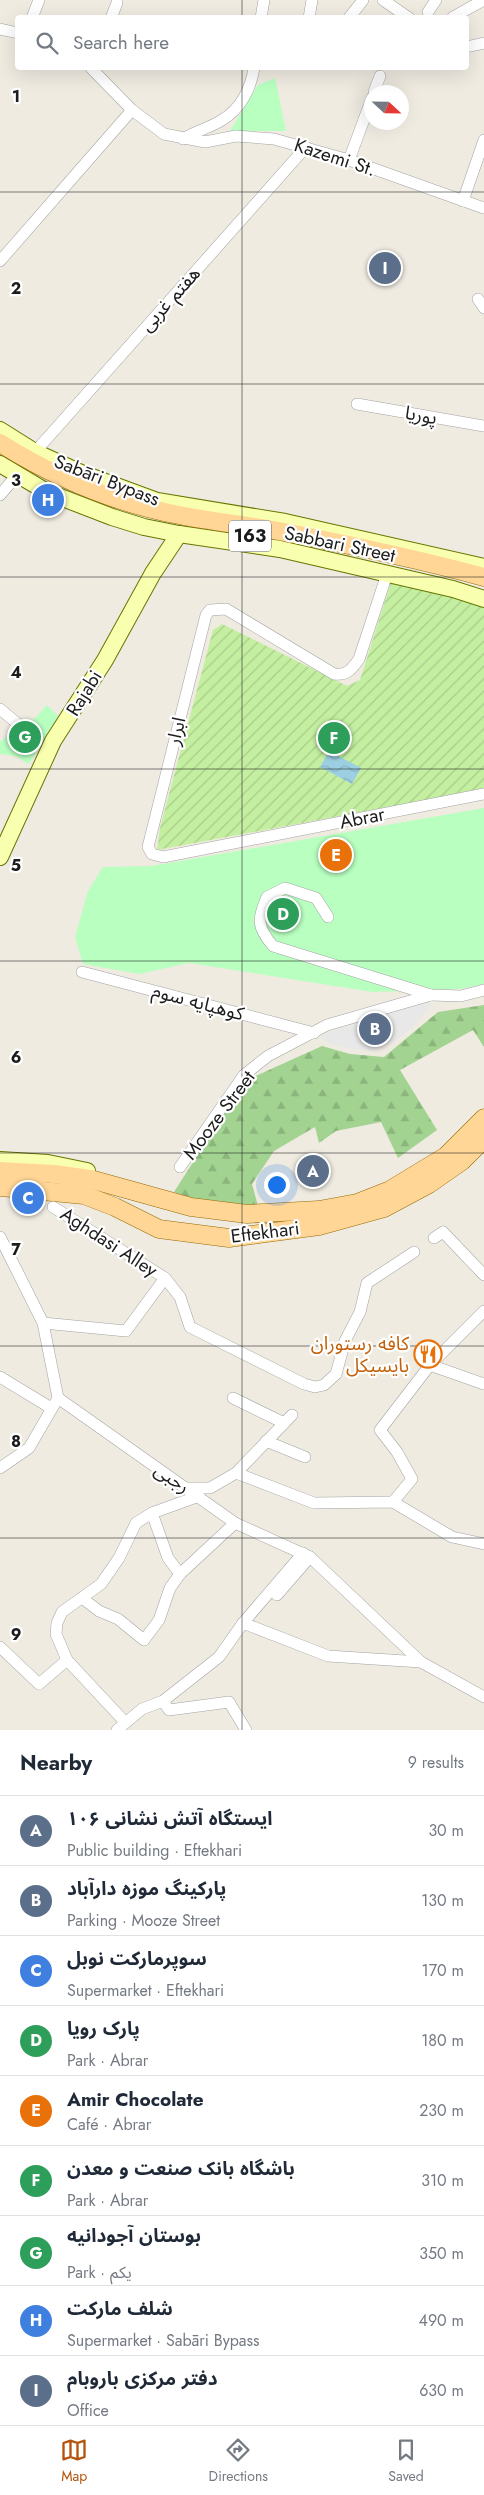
<!DOCTYPE html>
<meta charset="utf-8">
<style>
:root{--surface:#fff;--page:#f6f6f7;--text:#1f2937;--muted:#747a83;--line:#e0e1e3;--accent:#b45309}
body{margin:0;font-family:Jost,"Noto Sans Arabic",sans-serif;background:var(--page);color:var(--text)}
.compass{position:absolute;left:364px;top:85px;width:45px;height:45px;border-radius:50%;background:var(--surface);box-shadow:0 5px 20px #0002;rotate:112deg}
.you{position:absolute;left:276px;top:1184px;width:18px;height:18px;margin:-12px;border:4px solid #fff;border-radius:50%;background:#1a73e8;box-shadow:0 0 0 8px #1a73e833}
.badge{display:grid;place-items:center;width:32px;height:32px;border-radius:50%;background:var(--accent);color:#fff;font-size:16px;font-weight:700}
.pin{position:absolute;translate:-50% -50%;border:2px solid #fff;box-shadow:0 1px 5px #0006}
.list{margin:0;padding:0;list-style:none}
h2{display:flex;justify-content:space-between;align-items:center;height:65px;margin:0;padding:0 20px;font-size:21px}
h2 small{font-size:16px;font-weight:400;color:var(--muted)}
.list li{display:grid;grid-template-columns:32px 1fr auto;gap:15px;align-items:center;box-sizing:border-box;height:70px;padding:0 20px;border-top:1px solid var(--line)}
.list b{display:block;font-size:19px;white-space:nowrap}
.list p{margin:0;font-size:16px;white-space:nowrap;color:var(--muted)}
.list em{font-size:16px;font-style:normal;color:var(--muted)}
.icon{flex:none;width:28px;height:28px;fill:none;stroke:currentColor;stroke-width:2;stroke-linecap:round;stroke-linejoin:round}
.map{position:relative;flex:none;width:484px;height:1730px;overflow:hidden}
.search{position:absolute;background:var(--surface);box-shadow:0 5px 20px #0002;left:15px;right:15px;top:15px;height:55px;display:flex;align-items:center;gap:12px;box-sizing:border-box;padding:0 18px;border-radius:5px;color:var(--muted);font-size:19px}
.sheet{height:695px;background:var(--surface)}
nav{display:flex;justify-content:space-around;align-items:center;box-sizing:border-box;height:70px;border-top:1px solid var(--line);background:var(--surface);font-size:14px;color:var(--muted)}
nav a{display:grid;justify-items:center;gap:2px}
nav .on{color:var(--accent)}
.map>svg:first-child{display:block}
.forest{fill:url(#forest-firs)}
.park{fill:#b8ffc0}
.garden{fill:url(#garden-furrows)}
.parking{fill:#e8e8e8}
.water{fill:url(#water-waves)}
.lines{fill:none;stroke-linecap:round;stroke-linejoin:round}
.minor-casing{stroke:#a3a3a3;stroke-width:12}
.secondary-casing{stroke:#657700;stroke-width:18}
.primary-casing{stroke:#956a00;stroke-width:19}
.minor{stroke:#fff;stroke-width:11}
.secondary{stroke:#f8ffaf;stroke-width:16}
.primary{stroke:#ffd696;stroke-width:18}
.grid{fill:none;stroke:#1c1c1c;stroke-width:1;stroke-opacity:0.55}
.labels{text-anchor:middle;dominant-baseline:central;stroke-width:4.5;stroke-linejoin:round;paint-order:stroke}
.shield{fill:#fff;stroke:#606060;stroke-width:1}
.shield-label{font-size:18px;font-weight:bold;fill:#1c1c1c}
.street-label{font-size:19px;fill:#1c1c1c;stroke:#fff}
.food-label{font-size:19px;fill:#c56008;stroke:#fff;text-anchor:end}
.grid-label{font-size:16px;text-anchor:middle;font-weight:bold;fill:#1c1c1c;stroke:#fff;stroke-width:4.5;stroke-linejoin:round;paint-order:stroke}
</style>
<div class="map">
<svg width="484" height="1730" viewBox="0 0 484 1730">
<defs>
<pattern id="forest-firs" width="22" height="20" patternUnits="userSpaceOnUse" patternTransform="scale(1.25)"><rect width="22" height="20" fill="#a2d391"/><path d="M5 1l3.5 6h-7zM16 11l3.5 6h-7z" fill="#8bb57c"/></pattern>
<pattern id="garden-furrows" width="10" height="10" patternUnits="userSpaceOnUse" patternTransform="scale(1.25)"><rect width="10" height="10" fill="#c4efa1"/><path d="M-1 1l2-2M0 10L10 0M9 11l2-2" fill="none" stroke="#a8cc8a"/></pattern>
<pattern id="water-waves" width="16" height="10" patternUnits="userSpaceOnUse" patternTransform="scale(1.25)"><rect width="16" height="10" fill="#9ccfe2"/><path d="M0 5q4-4 8 0t8 0" fill="none" stroke="#86b1c1"/></pattern>
</defs>
<rect width="100%" height="100%" fill="#efebe1"/>
<!-- forest -->
<polygon class="forest" points="484,1005 484,1047 473,1030 400,1070 437,1130 398,1158 381,1122 336,1131 319,1143 315,1127 274,1151 252,1184 258,1206 195,1200 174,1192 232,1101 249,1079 322,1046 350,1054 384,1057 438,1012"/>
<!-- park -->
<g class="park">
<polygon points="275,78 286,131 230,131 258,85"/>
<polygon points="47,705 58,716 29,764 15,756 0,754 0,742 12,732 22,732"/>
<polygon points="484,808 484,984 460,989 373,992 189,963 139,974 83,964 75,937 88,891 103,867 152,866"/>
</g>
<!-- garden -->
<polygon class="garden" points="392,579 484,604 484,789 157,850 160,828 213,630 222,624 347,686 360,680"/>
<!-- parking -->
<polygon class="parking" points="426,999 432,1004 415,1025 396,1041 374,1051 346,1048 331,1044 318,1036"/>
<!-- water -->
<polygon class="water" points="329,751 361,768 352,784 320,767"/>
<g class="lines">
<!-- minor casing -->
<g class="minor-casing">
<g id="minor">
<polyline points="383,0 409,18"/>
<polyline points="428,12 436,0"/>
<polyline points="453,17 484,0"/>
<polyline points="32,18 39,0"/>
<polyline points="111,18 117,3"/>
<polyline points="261,18 264,0"/>
<polyline points="309,18 312,0"/>
<polyline points="349,18 363,0"/>
<polyline points="0,29 18,33"/>
<polyline points="466,47 484,43"/>
<polyline points="91,68 132,110 164,134 205,142 236,136 274,139 349,160 484,208"/>
<polyline points="374,92 380,76"/>
<path d="M183 139C195 131 210 128 222 120 241 109 251 88 254 68"/>
<polyline points="349,160 372,98"/>
<polyline points="463,201 484,140"/>
<polyline points="0,261 132,110"/>
<polyline points="478,299 484,308"/>
<polyline points="357,404 484,426"/>
<polyline points="35,452 306,147"/>
<polyline points="0,495 17,475"/>
<path d="M387 574 359 659C352 669 347 676 334 674L226 609 210 610 206 615 148 847 152 854 163 857 484 794"/>
<polyline points="0,709 18,724"/>
<path d="M328 917 316 898 285 888 267 897C257 920 257 927 273 946L431 995 461 996 484 990"/>
<polyline points="82,972 314,1033"/>
<polyline points="180,1167 244,1075 268,1056 327,1025 431,995"/>
<polyline points="53,1207 165,1278"/>
<polyline points="0,1237 43,1323 58,1398 235,1523 310,1557 421,1662"/>
<polyline points="434,1238 443,1232 484,1275"/>
<polyline points="43,1323 126,1331 165,1278 180,1297 190,1327 304,1384 315,1387 324,1385 336,1374 345,1341 360,1312 367,1283 414,1252"/>
<polyline points="430,1365 484,1384"/>
<polyline points="0,1377 51,1408"/>
<polyline points="233,1398 284,1423"/>
<polyline points="266,1441 305,1457"/>
<polyline points="0,1468 29,1448 58,1398"/>
<polyline points="236,1473 314,1503 393,1502 452,1537 484,1544"/>
<polyline points="188,1488 210,1488 236,1473 292,1415"/>
<polyline points="393,1502 412,1479 397,1452 380,1430 430,1365 484,1311"/>
<polyline points="152,1513 168,1558 180,1574"/>
<polyline points="277,1595 310,1557"/>
<polyline points="82,1598 99,1611 118,1619 144,1640 159,1620 170,1588 180,1574 235,1523"/>
<polyline points="243,1623 328,1656 421,1662 484,1697"/>
<polyline points="0,1647 39,1684 67,1660"/>
<polyline points="163,1701 169,1710 229,1702 246,1730"/>
<polyline points="125,1722 67,1660 56,1634 57,1623 62,1612 101,1584 119,1558 136,1523 152,1513 199,1496"/>
<polyline points="117,1730 142,1709 163,1701 219,1657 243,1623 303,1553"/>
</g>
</g>
<!-- secondary casing -->
<g class="secondary-casing">
<g id="secondary">
<polyline points="0,430 35,452 81,473 157,501 285,522 484,567"/>
<polyline points="0,464 47,492 112,517 144,527 179,534 280,549 453,589 484,599"/>
<polyline points="0,857 53,741 105,660 153,573 179,534"/>
<polyline points="0,1160 48,1163 87,1171"/>
</g>
</g>
<!-- primary casing -->
<g class="primary-casing">
<g id="primary">
<path d="M0 443C54 477 115 503 179 515 213 522 249 525 284 532 351 545 418 559 484 577"/>
<polyline points="0,1171 54,1174 90,1179 191,1207 247,1214 319,1210 357,1203 390,1190 446,1156 484,1118"/>
<polyline points="0,1187 84,1195 115,1207 159,1229 229,1238 319,1226 384,1208 429,1184 462,1161 484,1139"/>
</g>
</g>
<!-- minor -->
<use href="#minor" class="minor"/>
<!-- secondary -->
<use href="#secondary" class="secondary"/>
<!-- primary -->
<use href="#primary" class="primary"/>
</g>
<!-- grid -->
<path class="grid" d="M242 0V18M242 68V1730M0 192H484M0 384H484M0 577H484M0 769H484M0 961H484M0 1153H484M0 1346H484M0 1538H484"/>
<!-- icons -->
<defs>
<g id="restaurant-ring" transform="scale(1.4375)"><circle r="9.5" fill="#fff" stroke="#e8710a" stroke-width="1.5"/><path d="M-5-6h1v4h1v-4h1v4h1v-4h1v5L-1.5 .5V6h-2V.5L-5-1ZM5-6V6H3V1.5H1.5Q1.5-4 5-6Z" fill="#e8710a"/></g>
</defs>
<g fill-rule="evenodd">
<use href="#restaurant-ring" x="428" y="1354"/>
</g>
<g class="labels">
<!-- shield labels -->
<rect class="shield" x="229" y="520.5" width="42" height="31" rx="4"/>
<g class="shield-label">
<text x="250" y="536">163</text>
</g>
<!-- street labels -->
<g class="street-label">
<text transform="translate(335 157) rotate(18)">Kazemi St.</text>
<text transform="translate(170 299) rotate(-48)">هفتم غربی</text>
<text transform="translate(421 415) rotate(10)">پوریا</text>
<text transform="translate(107 480) rotate(21)">Sabāri Bypass</text>
<text transform="translate(340 544) rotate(12)">Sabbari Street</text>
<text transform="translate(84 693) rotate(-58)">Rajabi</text>
<text transform="translate(176 731) rotate(-76)">ابرار</text>
<text transform="translate(362 818) rotate(-11)">Abrar</text>
<text transform="translate(198 1002) rotate(15)">کوهپایه سوم</text>
<text transform="translate(219 1115) rotate(-53)">Mooze Street</text>
<text transform="translate(265 1232) rotate(-7)">Eftekhari</text>
<text transform="translate(109 1242) rotate(33)">Aghdasi Alley</text>
<text transform="translate(172 1478) rotate(34)">رجبی</text>
</g>
<!-- food labels -->
<g class="food-label">
<text x="409" y="1343">کافه رستوران<tspan x="409" dy="22">بایسیکل</tspan></text>
</g>
</g>
<g class="grid-label">
<text x="16" y="102">1</text>
<text x="16" y="294">2</text>
<text x="16" y="486">3</text>
<text x="16" y="678">4</text>
<text x="16" y="871">5</text>
<text x="16" y="1063">6</text>
<text x="16" y="1255">7</text>
<text x="16" y="1447">8</text>
<text x="16" y="1640">9</text>
</g>
</svg>
<svg class="compass" viewBox="-18 -18 36 36"><path d="M0-13l5 13h-10z" fill="#e53935"/><path d="M0 13l5-13h-10z" fill="#747a83"/></svg>
<div class="you"></div>
<div class="pin badge" style="left:313px;top:1171px;background:#5c6f8a">A</div>
<div class="pin badge" style="left:375px;top:1029px;background:#5c6f8a">B</div>
<div class="pin badge" style="left:28px;top:1198px;background:#3f7fe0">C</div>
<div class="pin badge" style="left:283px;top:914px;background:#2e9e5b">D</div>
<div class="pin badge" style="left:336px;top:855px;background:#e8710a">E</div>
<div class="pin badge" style="left:334px;top:738px;background:#2e9e5b">F</div>
<div class="pin badge" style="left:25px;top:737px;background:#2e9e5b">G</div>
<div class="pin badge" style="left:48px;top:500px;background:#3f7fe0">H</div>
<div class="pin badge" style="left:385px;top:268px;background:#5c6f8a">I</div>
<div class="search"><svg class="icon" aria-label="search" viewBox="0 0 24 24"><circle cx="10" cy="10" r="6"/><path d="M15 15l6 6"/></svg>Search here</div>
</div>
<section class="sheet">
<h2>Nearby<small>9 results</small></h2>
<ul class="list">
<li><span class="badge" style="background:#5c6f8a">A</span><div><b>ایستگاه آتش نشانی ۱۰۶</b><p>Public building · Eftekhari</p></div><em>30 m</em></li>
<li><span class="badge" style="background:#5c6f8a">B</span><div><b>پارکینگ موزه دارآباد</b><p>Parking · Mooze Street</p></div><em>130 m</em></li>
<li><span class="badge" style="background:#3f7fe0">C</span><div><b>سوپرمارکت نوبل</b><p>Supermarket · Eftekhari</p></div><em>170 m</em></li>
<li><span class="badge" style="background:#2e9e5b">D</span><div><b>پارک رویا</b><p>Park · Abrar</p></div><em>180 m</em></li>
<li><span class="badge" style="background:#e8710a">E</span><div><b>Amir Chocolate</b><p>Café · Abrar</p></div><em>230 m</em></li>
<li><span class="badge" style="background:#2e9e5b">F</span><div><b>باشگاه بانک صنعت و معدن</b><p>Park · Abrar</p></div><em>310 m</em></li>
<li><span class="badge" style="background:#2e9e5b">G</span><div><b>بوستان آجودانیه</b><p>Park · یکم</p></div><em>350 m</em></li>
<li><span class="badge" style="background:#3f7fe0">H</span><div><b>شلف مارکت</b><p>Supermarket · Sabāri Bypass</p></div><em>490 m</em></li>
<li><span class="badge" style="background:#5c6f8a">I</span><div><b>دفتر مرکزی باروبام</b><p>Office</p></div><em>630 m</em></li>
</ul>
</section>
<nav>
<a class="on"><svg class="icon" aria-label="map" viewBox="0 0 24 24"><path d="M3 6l6-2 6 2 6-2v14l-6 2-6-2-6 2zM9 4v14M15 6v14"/></svg>Map</a>
<a><svg class="icon" aria-label="directions" viewBox="0 0 24 24"><path d="M12 3l9 9-9 9-9-9zM9 14v-3h6M13 9l2 2-2 2"/></svg>Directions</a>
<a><svg class="icon" aria-label="saved" viewBox="0 0 24 24"><path d="M7 4h10v16l-5-4-5 4z"/></svg>Saved</a>
</nav>
